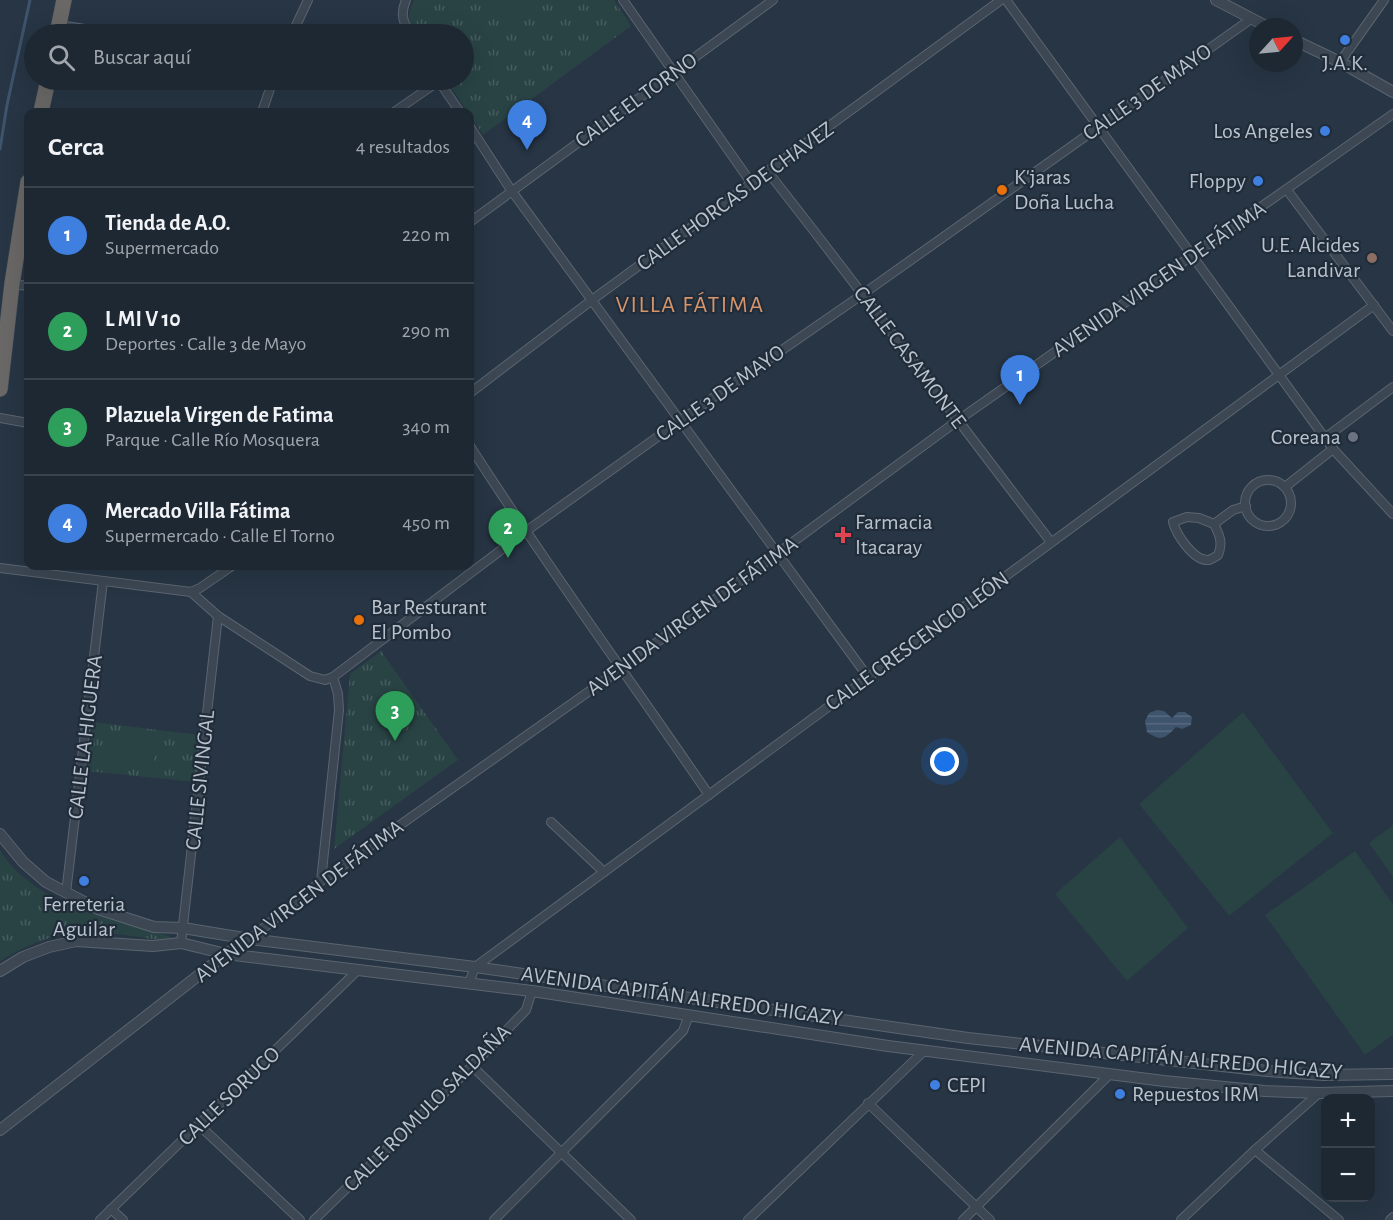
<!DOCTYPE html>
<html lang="es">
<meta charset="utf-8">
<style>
:root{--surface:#1d2833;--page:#25303b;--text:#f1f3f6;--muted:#a0a6ac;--line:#3b444e;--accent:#bca0f2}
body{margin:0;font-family:"Alegreya Sans",sans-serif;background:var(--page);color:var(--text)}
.controls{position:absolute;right:18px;bottom:18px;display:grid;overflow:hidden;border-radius:12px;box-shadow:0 6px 24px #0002}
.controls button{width:54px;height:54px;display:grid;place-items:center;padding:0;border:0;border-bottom:2px solid var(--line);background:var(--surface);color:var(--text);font:30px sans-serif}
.compass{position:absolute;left:1249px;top:18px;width:54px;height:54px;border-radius:50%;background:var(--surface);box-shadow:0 6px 24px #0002;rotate:63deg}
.you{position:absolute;left:945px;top:762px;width:21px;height:21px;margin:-15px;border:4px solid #fff;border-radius:50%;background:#1a73e8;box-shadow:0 0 0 9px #1a73e833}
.badge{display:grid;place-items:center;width:39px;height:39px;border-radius:50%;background:var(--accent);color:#fff;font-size:20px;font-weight:700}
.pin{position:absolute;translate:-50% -50px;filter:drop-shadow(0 2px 3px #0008)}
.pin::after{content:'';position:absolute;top:32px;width:21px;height:18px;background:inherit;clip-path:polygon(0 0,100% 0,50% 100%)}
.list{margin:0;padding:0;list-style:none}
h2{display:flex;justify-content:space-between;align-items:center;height:78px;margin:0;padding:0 24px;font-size:26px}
h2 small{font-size:20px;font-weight:400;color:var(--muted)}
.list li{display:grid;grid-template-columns:39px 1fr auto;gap:18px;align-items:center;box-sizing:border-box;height:96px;padding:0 24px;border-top:2px solid var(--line)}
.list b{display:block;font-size:22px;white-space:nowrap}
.list p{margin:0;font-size:20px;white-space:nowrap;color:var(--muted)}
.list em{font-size:20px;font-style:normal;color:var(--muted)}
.icon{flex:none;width:33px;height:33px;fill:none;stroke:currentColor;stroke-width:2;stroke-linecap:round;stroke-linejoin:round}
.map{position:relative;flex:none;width:1393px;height:1220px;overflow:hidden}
.search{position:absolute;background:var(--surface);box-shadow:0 6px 24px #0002;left:24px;top:24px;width:450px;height:66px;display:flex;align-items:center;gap:15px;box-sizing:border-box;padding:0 21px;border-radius:33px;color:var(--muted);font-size:22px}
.panel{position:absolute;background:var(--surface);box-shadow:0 6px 24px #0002;left:24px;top:108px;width:450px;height:462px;border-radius:12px}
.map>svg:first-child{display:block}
.grass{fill:url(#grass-tufts)}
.pitch{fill:#294344}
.water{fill:url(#water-rules)}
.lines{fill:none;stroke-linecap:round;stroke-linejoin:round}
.stream{stroke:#3e536c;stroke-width:3}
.minor-casing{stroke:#5a6570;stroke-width:10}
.tertiary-casing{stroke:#5a6570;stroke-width:12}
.trunk-casing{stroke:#46525e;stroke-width:16}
.minor{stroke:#3c4753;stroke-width:8}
.tertiary{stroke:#3c4753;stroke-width:10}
.trunk{stroke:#6a6866;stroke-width:15}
.shop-dot{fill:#3f7fe0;stroke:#202c39;stroke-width:2}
.food-dot{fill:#e8710a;stroke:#202c39;stroke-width:2}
.education-dot{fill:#8d6e63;stroke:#202c39;stroke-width:2}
.worship-dot{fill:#6b7280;stroke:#202c39;stroke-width:2}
.health-dot{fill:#e0444e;stroke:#202c39;stroke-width:2}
.labels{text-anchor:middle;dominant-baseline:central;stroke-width:4.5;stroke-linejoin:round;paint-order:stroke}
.poi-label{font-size:22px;fill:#b9c2cd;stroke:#202c39;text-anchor:start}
.street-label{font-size:22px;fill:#b9c2cd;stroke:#202c39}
.neighbourhood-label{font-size:24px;letter-spacing:1.5px;fill:#d6946a;stroke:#202c39}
</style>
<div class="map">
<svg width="1393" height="1220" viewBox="0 0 1393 1220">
<defs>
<pattern id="grass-tufts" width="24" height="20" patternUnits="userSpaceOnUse" patternTransform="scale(1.5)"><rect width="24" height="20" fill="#294344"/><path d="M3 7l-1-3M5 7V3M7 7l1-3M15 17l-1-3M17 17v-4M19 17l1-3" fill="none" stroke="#465c5e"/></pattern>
<pattern id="water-rules" width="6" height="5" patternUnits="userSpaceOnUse" patternTransform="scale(1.5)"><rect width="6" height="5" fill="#3e536c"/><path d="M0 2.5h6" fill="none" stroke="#586a80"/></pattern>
</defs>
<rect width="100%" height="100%" fill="#273544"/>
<!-- grass -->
<g class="grass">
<path d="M414 0H614L631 26 483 135 446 80H464V34H416C406 19 407 17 414 0Z"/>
<polygon points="381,651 458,760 334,849 350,674"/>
<polygon points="93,722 200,735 195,782 87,771"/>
<path d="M0 850C35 907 113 918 171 937L180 943C146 939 93 927 60 935 39 940 18 950 0 961Z"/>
</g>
<!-- pitch -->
<g class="pitch">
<polygon points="486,0 522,0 532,14 509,31"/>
<polygon points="1243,712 1333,833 1229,916 1139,804"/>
<polygon points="108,735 157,741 153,768 105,762"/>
<polygon points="1393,825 1393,877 1369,843"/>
<polygon points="1120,837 1188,928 1127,981 1055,894"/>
<polygon points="1355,851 1393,904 1393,1035 1365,1055 1265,915"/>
</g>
<!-- water -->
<path class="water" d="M1157 710 1164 711 1172 718 1178 712H1185L1192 717 1191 725 1182 729 1176 727C1166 738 1161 742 1147 732L1145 721 1149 713Z"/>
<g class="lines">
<!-- stream -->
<polyline class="stream" points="0,149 7,105 30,0"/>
<!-- minor casing -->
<g class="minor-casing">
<g id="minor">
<path d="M406 0C400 14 403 22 410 34"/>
<polyline points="623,0 752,184"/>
<polyline points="1006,0 1333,449 1393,514"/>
<polyline points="59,25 117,34"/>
<polyline points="292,34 308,0"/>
<polyline points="1340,62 1384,0"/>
<polyline points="438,80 460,112"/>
<polyline points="262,112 273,80"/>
<polyline points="394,112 439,81"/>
<polyline points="470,127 511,190 868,677"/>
<path d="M768 172C864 294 956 419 1051 542"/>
<polyline points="1287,190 1393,331"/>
<polyline points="470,222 773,0"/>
<polyline points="12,284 28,286"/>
<polyline points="470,393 592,300 1001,0"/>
<polyline points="0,418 28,423"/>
<polyline points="1325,438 1393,387"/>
<path d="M470 446C546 565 629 678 709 795"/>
<circle cx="1268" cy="503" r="23"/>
<polyline points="1285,487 1333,449"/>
<path d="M1187 517 1199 518 1214 524C1220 536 1223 543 1218 555 1215 557 1212 559 1209 560 1194 562 1176 534 1173 522Z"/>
<polyline points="1214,524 1233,510 1246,506"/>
<polyline points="0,568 191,592 200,588 232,566"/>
<polyline points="191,592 218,616 310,676 325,680 333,677 525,532 681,420 863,294 1251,19"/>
<polyline points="551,822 604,872"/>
<polyline points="321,881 339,710 338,694 333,677"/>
<polyline points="66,893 103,581"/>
<polyline points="250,939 321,881 622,668 957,421 1393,114"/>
<polyline points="181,943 218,616"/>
<polyline points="469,983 475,967 1374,305"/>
<polyline points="472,1066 631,1220"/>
<polyline points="868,1103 990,1220"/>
<polyline points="199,1125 300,1220"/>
<polyline points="1255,1150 1339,1220"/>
<polyline points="111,1209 123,1220"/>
<polyline points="100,1220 357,971"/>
<polyline points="314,1220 472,1066 526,1010 532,991"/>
<polyline points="494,1220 683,1031 689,1015"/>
<polyline points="748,1220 924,1051"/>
<polyline points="963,1220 1110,1074"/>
<polyline points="1181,1220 1255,1150 1319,1093"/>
<polyline points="1390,1220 1393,1217"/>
</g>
</g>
<!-- tertiary casing -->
<g class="tertiary-casing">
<g id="tertiary">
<polyline points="1216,0 1268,27"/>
<polyline points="1294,40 1340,62 1393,92"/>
<polyline points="0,834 23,862 46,882 98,909 154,927 183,928 250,939 475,967 968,1038 1267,1071 1324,1075 1393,1074"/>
<polyline points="0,971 23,957 49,947 76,941 153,946 181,943 226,954 532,991 888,1046 1164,1081 1265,1091 1319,1093 1393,1091"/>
<polyline points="0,1130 226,954 250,939"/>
</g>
</g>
<!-- trunk casing -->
<g class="trunk-casing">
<g id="trunk">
<polyline points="57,34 64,0"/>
<polyline points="41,112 48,80"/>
<polyline points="0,389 12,284 28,182"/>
</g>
</g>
<!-- minor -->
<use href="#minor" class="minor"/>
<!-- tertiary -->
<use href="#tertiary" class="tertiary"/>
<!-- trunk -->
<use href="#trunk" class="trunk"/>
</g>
<!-- markers -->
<g class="shop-dot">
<circle cx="1345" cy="40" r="6"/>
<circle cx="1325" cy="131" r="6"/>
<circle cx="1258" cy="181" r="6"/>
<circle cx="84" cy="881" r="6"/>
<circle cx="935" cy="1085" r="6"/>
<circle cx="1120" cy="1094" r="6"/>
</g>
<g class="food-dot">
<circle cx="1002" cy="190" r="6"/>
<circle cx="359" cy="620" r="6"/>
</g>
<circle class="education-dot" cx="1372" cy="258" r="6"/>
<circle class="worship-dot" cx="1353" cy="437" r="6"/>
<path class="health-dot" d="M840 526h6v6h6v6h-6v6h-6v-6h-6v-6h6z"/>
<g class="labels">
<!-- poi labels -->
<g class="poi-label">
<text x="1345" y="63" text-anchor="middle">J.A.K.</text>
<text x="1313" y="131" text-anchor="end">Los Angeles</text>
<text x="1014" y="177">K'jaras<tspan x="1014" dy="25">Doña Lucha</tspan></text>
<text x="1246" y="181" text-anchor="end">Floppy</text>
<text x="1360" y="245" text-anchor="end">U.E. Alcides<tspan x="1360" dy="25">Landivar</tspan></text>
<text x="1341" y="437" text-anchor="end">Coreana</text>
<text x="855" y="522">Farmacia<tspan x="855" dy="25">Itacaray</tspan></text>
<text x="371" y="607">Bar Resturant<tspan x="371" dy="25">El Pombo</tspan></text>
<text x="84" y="904" text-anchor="middle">Ferreteria<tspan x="84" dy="25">Aguilar</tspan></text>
<text x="947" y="1085">CEPI</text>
<text x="1132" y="1094">Repuestos IRM</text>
</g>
<!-- street labels -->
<g class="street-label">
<text transform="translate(1147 92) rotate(-35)">CALLE 3 DE MAYO</text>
<text transform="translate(636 100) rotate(-36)">CALLE EL TORNO</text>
<text transform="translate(735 196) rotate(-36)">CALLE HORCAS DE CHAVEZ</text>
<text transform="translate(1159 279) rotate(-35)">AVENIDA VIRGEN DE FÁTIMA</text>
<text transform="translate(910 357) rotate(53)">CALLE CASAMONTE</text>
<text transform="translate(720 393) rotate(-35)">CALLE 3 DE MAYO</text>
<text transform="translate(692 616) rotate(-36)">AVENIDA VIRGEN DE FÁTIMA</text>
<text transform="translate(917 641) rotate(-36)">CALLE CRESCENCIO LEÓN</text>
<text transform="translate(85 737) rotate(-83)">CALLE LA HIGUERA</text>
<text transform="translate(200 780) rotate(-84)">CALLE SIVINGAL</text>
<text transform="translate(299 901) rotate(-37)">AVENIDA VIRGEN DE FÁTIMA</text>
<text transform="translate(682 996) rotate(8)">AVENIDA CAPITÁN ALFREDO HIGAZY</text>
<text transform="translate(1181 1058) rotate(5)">AVENIDA CAPITÁN ALFREDO HIGAZY</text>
<text transform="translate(229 1096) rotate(-44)">CALLE SORUCO</text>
<text transform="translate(427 1108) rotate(-45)">CALLE ROMULO SALDAÑA</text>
</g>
<!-- neighbourhood labels -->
<g class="neighbourhood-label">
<text x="690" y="305">VILLA FÁTIMA</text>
</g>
</g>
</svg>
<div class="controls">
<button>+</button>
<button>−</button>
</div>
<svg class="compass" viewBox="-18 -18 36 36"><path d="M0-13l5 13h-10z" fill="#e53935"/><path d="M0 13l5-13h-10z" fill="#a0a6ac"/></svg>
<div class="you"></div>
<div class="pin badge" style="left:1020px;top:405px;background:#3f7fe0">1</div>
<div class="pin badge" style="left:508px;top:558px;background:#2e9e5b">2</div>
<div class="pin badge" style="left:395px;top:741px;background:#2e9e5b">3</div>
<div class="pin badge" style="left:527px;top:150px;background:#3f7fe0">4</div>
<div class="search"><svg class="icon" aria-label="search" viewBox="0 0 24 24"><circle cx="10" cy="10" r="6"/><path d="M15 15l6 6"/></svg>Buscar aquí</div>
<section class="panel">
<h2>Cerca<small>4 resultados</small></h2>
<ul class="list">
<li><span class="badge" style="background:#3f7fe0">1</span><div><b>Tienda de A.O.</b><p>Supermercado</p></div><em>220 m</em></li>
<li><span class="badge" style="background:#2e9e5b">2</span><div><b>L MI V 10</b><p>Deportes · Calle 3 de Mayo</p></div><em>290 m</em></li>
<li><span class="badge" style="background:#2e9e5b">3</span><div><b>Plazuela Virgen de Fatima</b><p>Parque · Calle Río Mosquera</p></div><em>340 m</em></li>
<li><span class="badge" style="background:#3f7fe0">4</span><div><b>Mercado Villa Fátima</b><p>Supermercado · Calle El Torno</p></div><em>450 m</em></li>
</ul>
</section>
</div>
